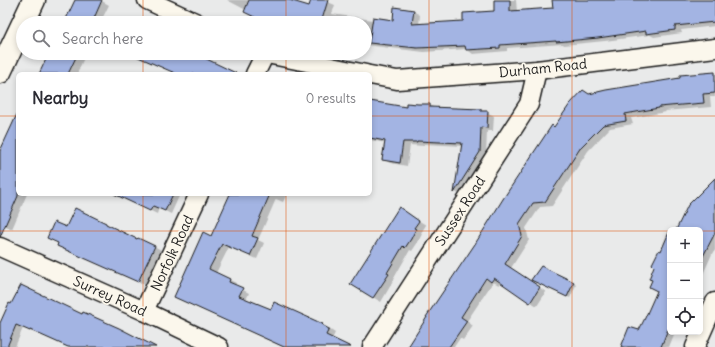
<!DOCTYPE html>
<meta charset="utf-8">
<style>
:root{--surface:#fff;--page:#f2f2f3;--text:#2b2b33;--muted:#7c7c81;--line:#e1e1e2}
body{margin:0;font-family:Delius,sans-serif;background:var(--page);color:var(--text)}
.controls{position:absolute;right:12px;bottom:12px;display:grid;overflow:hidden;border-radius:6px;box-shadow:0 2px 6px #0003}
.controls button{width:36px;height:36px;display:grid;place-items:center;padding:0;border:0;border-bottom:1px solid var(--line);background:var(--surface);color:var(--text);font:20px sans-serif}
.list{margin:0;padding:0;list-style:none}
h2{display:flex;justify-content:space-between;align-items:center;height:52px;margin:0;padding:0 16px;font-size:17px}
h2 small{font-size:13px;font-weight:400;color:var(--muted)}
.icon{flex:none;width:22px;height:22px;fill:none;stroke:currentColor;stroke-width:2;stroke-linecap:round;stroke-linejoin:round}
.map{position:relative;flex:none;width:715px;height:347px;overflow:hidden}
.search{position:absolute;background:var(--surface);box-shadow:0 2px 6px #0003;left:16px;top:16px;width:356px;height:44px;display:flex;align-items:center;gap:10px;box-sizing:border-box;padding:0 14px;border-radius:22px;color:var(--muted);font-size:15px}
.panel{position:absolute;background:var(--surface);box-shadow:0 2px 6px #0003;left:16px;top:72px;width:356px;height:124px;border-radius:6px}
.map>svg:first-child{display:block}
.shadow{fill:#0003}
.building{fill:#a3b4e3;stroke:#1c1c1c}
.lines{fill:none;stroke-linecap:round;stroke-linejoin:round}
.street-casing{stroke:#1c1c1c;stroke-width:21}
.primary-casing{stroke:#1c1c1c;stroke-width:25}
.street{stroke:#fbf7ec;stroke-width:18}
.primary{stroke:#fbf7ec;stroke-width:22}
.grid{fill:none;stroke:#de560d;stroke-width:1;stroke-opacity:0.55}
.labels{text-anchor:middle;dominant-baseline:central;stroke-width:3.5;stroke-linejoin:round;paint-order:stroke}
.street-label{font-size:14px;fill:#1c1c1c;stroke:#fbf7ec}
</style>
<div class="map">
<svg width="715" height="347" viewBox="0 0 715 347">
<rect width="100%" height="100%" fill="#e9eaea"/>
<filter id="ink" filterUnits="userSpaceOnUse"><feTurbulence type="fractalNoise" baseFrequency=".025" numOctaves="2"/><feDisplacementMap in="SourceGraphic" scale="8" xChannelSelector="R" yChannelSelector="G"/><feConvolveMatrix kernelMatrix="1 2 1 2 8 2 1 2 1" color-interpolation-filters="sRGB"/></filter>
<g filter="url(#ink)">
<!-- shadow -->
<g class="shadow">
<polygon points="76,0 100,0 109,5 100,23 65,23"/>
<polygon points="227,0 277,0 310,8 312,0 323,0 335,5 332,14 373,20 394,21 413,11 420,15 419,25 465,22 495,12 495,0 516,0 517,12 554,9 553,0 715,0 715,26 681,30 682,33 654,37 650,35 605,41 564,45 563,44 507,48 507,51 473,54 466,49 424,52 365,45 365,23 269,23 246,10"/>
<polygon points="50,53 86,53 77,74 37,74 39,72 40,72"/>
<polygon points="715,73 715,97 710,97 711,107 665,111 666,112 631,118 633,124 610,128 588,151 552,206 540,207 526,228 529,240 511,268 546,292 537,306 501,282 499,285 493,282 467,321 473,326 463,340 460,338 454,347 409,347 555,128 583,91 590,95"/>
<polygon points="370,102 407,108 430,105 434,108 480,110 484,112 487,112 494,116 493,131 487,131 486,156 461,195 455,192 463,146 424,144 424,146 410,145 407,166 390,163 383,159 386,143 370,140"/>
<polygon points="18,115 18,194 27,194 12,229 0,223 0,154"/>
<polygon points="715,179 715,250 713,254 712,254 700,281 700,230 687,230"/>
<polygon points="124,194 180,194 171,214 159,208 157,214 129,200"/>
<polygon points="231,194 287,194 283,202 276,199 258,240 264,243 257,259 229,247 216,273 236,283 235,286 249,293 246,300 329,329 335,333 332,339 347,347 283,347 175,297 211,237"/>
<polygon points="406,213 426,225 421,233 422,234 418,242 412,251 410,250 394,278 395,278 381,302 351,284"/>
<polygon points="106,224 112,228 154,246 161,250 145,285 65,249 66,229"/>
<polygon points="670,244 670,332 678,332 677,333 675,332 669,347 622,347 639,332 658,291 665,254"/>
<polygon points="536,281 573,283 576,285 570,298"/>
<polygon points="10,305 154,347 68,347 37,333 37,334 23,328 15,347 0,347 0,327"/>
</g>
<!-- building -->
<g class="building">
<polygon points="75,0 102,0 92,23 64,23"/>
<polygon points="249,0 289,0 309,6 311,0 328,0 321,23 267,23 244,12"/>
<polygon points="494,0 510,0 510,11 553,8 552,0 715,0 715,22 675,26 675,30 646,34 646,31 598,38 556,42 556,41 500,45 500,48 466,50 465,46 417,48 369,43 373,17 393,20 394,7 414,10 412,24 463,21 463,13 494,11"/>
<polygon points="49,53 78,53 68,74 39,74"/>
<polygon points="129,53 194,53 238,74 177,74"/>
<polygon points="715,72 715,93 703,94 704,103 659,107 659,108 625,114 626,121 603,125 581,147 545,202 533,203 519,224 522,236 505,264 540,287 530,303 494,278 491,282 486,278 461,317 467,321 449,347 408,347 427,317 426,317 475,244 503,199 552,125 554,127 570,104 583,90 589,94 606,90 680,78 680,75"/>
<polygon points="370,101 406,107 406,103 418,104 430,104 430,107 481,109 481,111 488,111 487,128 481,127 480,152 454,193 462,143 417,141 417,142 403,142 400,163 382,160 385,141 370,138"/>
<polygon points="18,112 18,196 0,237 0,151"/>
<polygon points="715,178 715,233 700,262 700,230 676,230 688,205"/>
<polygon points="114,194 173,194 165,211 153,206 150,211"/>
<polygon points="230,194 270,194 252,236 258,238 250,256 222,244 209,269 230,279 229,282 243,288 239,296 271,309 274,302 323,324 322,325 329,329 326,335 351,347 284,347 174,297 203,232 211,236"/>
<polygon points="399,207 419,221 414,228 416,229 411,239 405,248 403,246 387,273 389,274 373,298 350,284"/>
<polygon points="75,208 106,223 106,224 137,239 138,238 155,246 138,282 57,246 58,243 47,238 54,222 66,227"/>
<polygon points="670,230 670,324 661,347 621,347 629,327 639,330 645,318 657,291 649,287 652,280 649,279 654,266 652,264 659,250 661,251"/>
<polygon points="541,266 574,282 567,297 531,280"/>
<polygon points="21,285 82,314 83,312 119,328 156,347 68,347 30,330 30,331 16,325 7,347 0,347 0,323 9,303 11,304"/>
</g>
<g class="lines">
<!-- street casing -->
<g class="street-casing">
<g id="street">
<polyline points="147,0 197,23"/>
<polyline points="262,53 366,74"/>
<polyline points="255,74 265,54"/>
<polyline points="370,75 397,80 537,70 715,48"/>
<polyline points="0,247 144,311 219,347"/>
<polyline points="144,311 199,194"/>
<polyline points="372,347 529,104 537,70"/>
<polyline points="695,347 715,302"/>
</g>
</g>
<!-- primary casing -->
<g class="primary-casing">
<polyline id="primary" points="0,72 34,0"/>
</g>
<!-- street -->
<use href="#street" class="street"/>
<!-- primary -->
<use href="#primary" class="primary"/>
</g>
</g>
<!-- grid -->
<path class="grid" d="M143 0V23M286 0V23M429 0V347M572 0V347M143 53V74M286 53V74M0 116H18M370 116H715M143 194V347M286 194V347M0 231H670M700 231H715"/>
<g class="labels">
<!-- street labels -->
<g class="street-label">
<text transform="translate(543 68) rotate(-6)">Durham Road</text>
<text transform="translate(460 211) rotate(-57)">Sussex Road</text>
<text transform="translate(172 253) rotate(-65)">Norfolk Road</text>
<text transform="translate(110 296) rotate(24)">Surrey Road</text>
</g>
</g>
</svg>
<div class="controls">
<button>+</button>
<button>−</button>
<button><svg class="icon" aria-label="locate" viewBox="0 0 24 24"><circle cx="12" cy="12" r="6"/><path d="M12 2v4M12 18v4M2 12h4M18 12h4"/></svg></button>
</div>
<div class="search"><svg class="icon" aria-label="search" viewBox="0 0 24 24"><circle cx="10" cy="10" r="6"/><path d="M15 15l6 6"/></svg>Search here</div>
<section class="panel">
<h2>Nearby<small>0 results</small></h2>
<ul class="list">
</ul>
</section>
</div>
